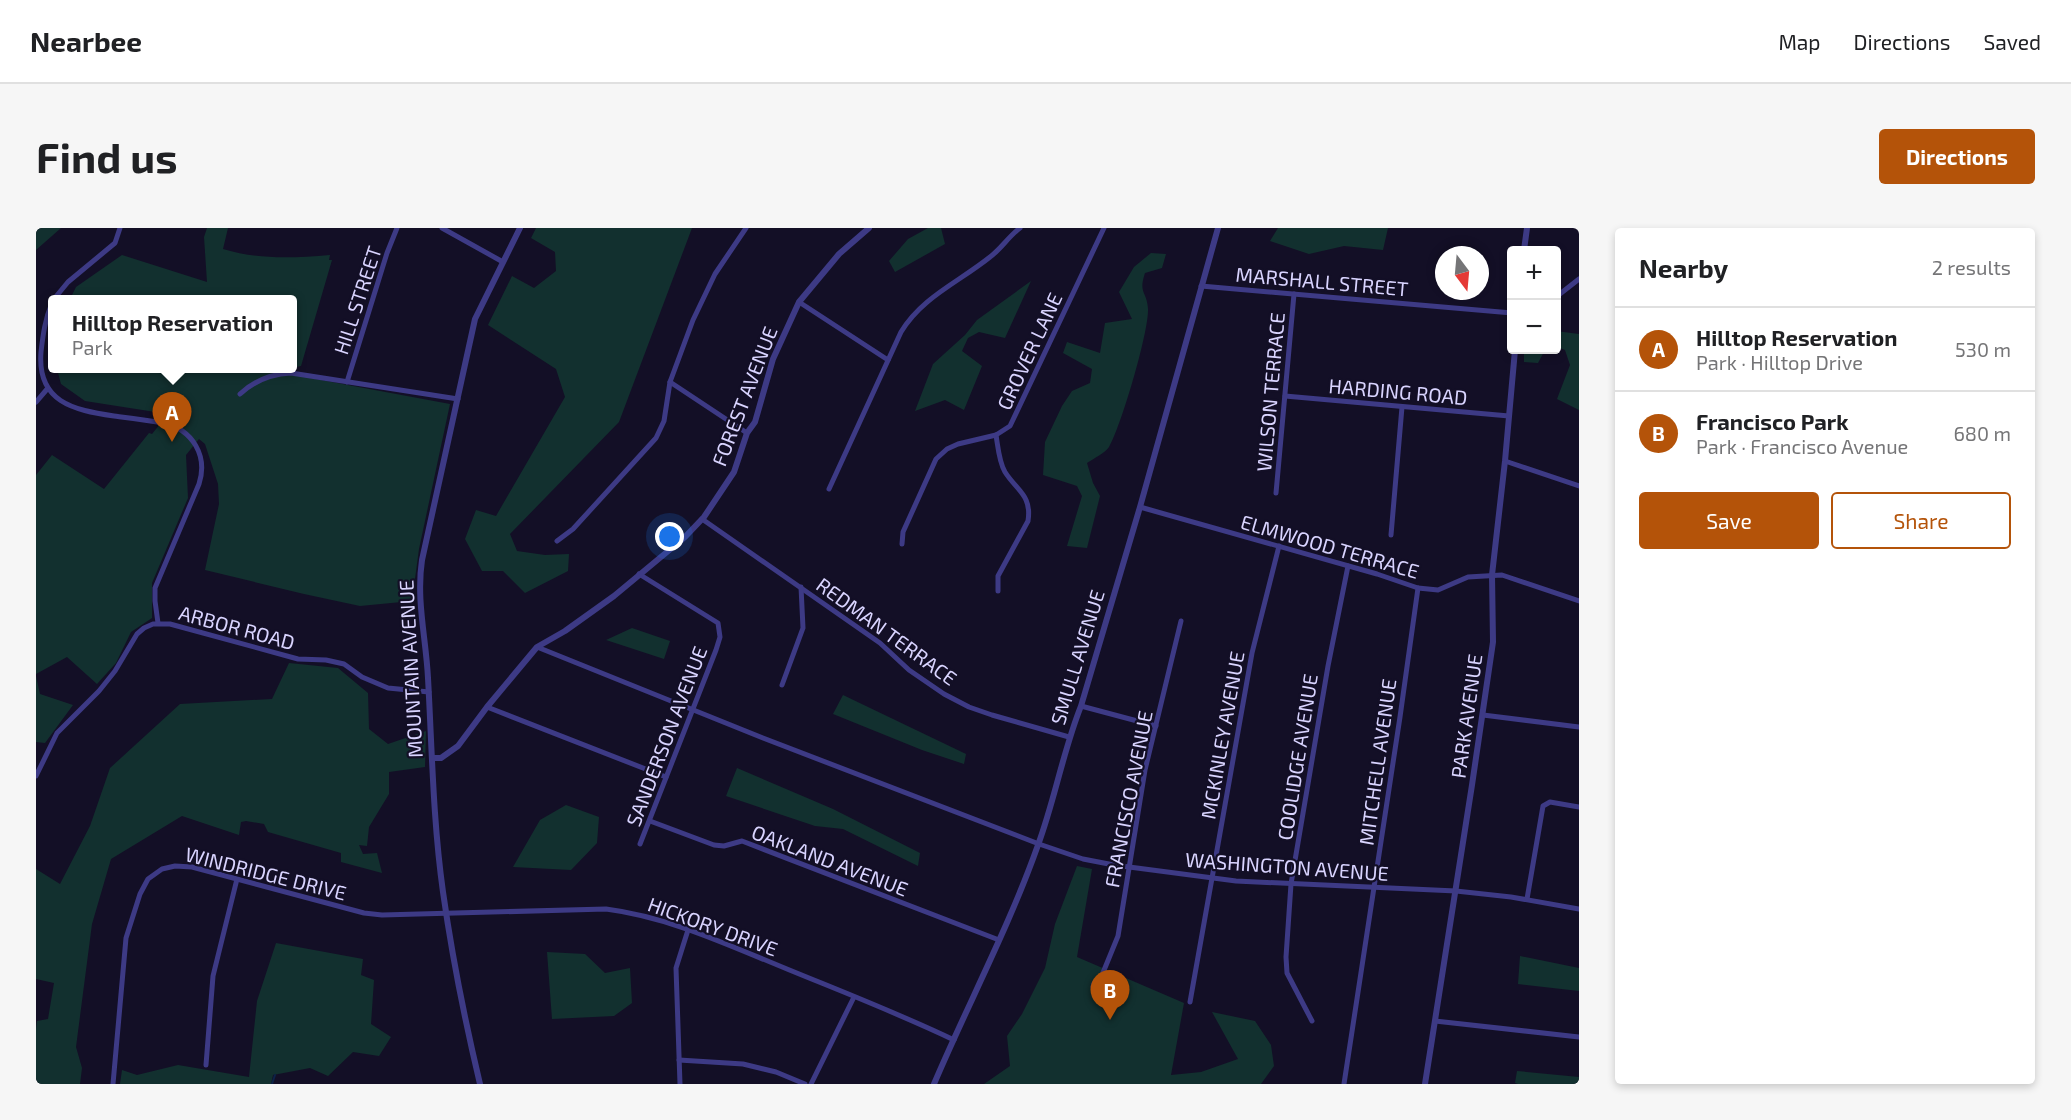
<!DOCTYPE html>
<meta charset="utf-8">
<style>
:root{--surface:#fff;--page:#f6f6f6;--text:#202124;--muted:#757577;--line:#e0e0e0;--accent:#b45309}
body{margin:0;font-family:"Exo 2",sans-serif;background:var(--page);color:var(--text)}
.controls{position:absolute;right:18px;top:18px;display:grid;overflow:hidden;border-radius:6px;box-shadow:0 3px 9px #0003}
.controls button{width:54px;height:54px;display:grid;place-items:center;padding:0;border:0;border-bottom:2px solid var(--line);background:var(--surface);color:var(--text);font:30px sans-serif}
.compass{position:absolute;left:1399px;top:18px;width:54px;height:54px;border-radius:50%;background:var(--surface);box-shadow:0 3px 9px #0003;rotate:164deg}
.you{position:absolute;left:634px;top:309px;width:21px;height:21px;margin:-15px;border:4px solid #fff;border-radius:50%;background:#1a73e8;box-shadow:0 0 0 9px #1a73e833}
.badge{display:grid;place-items:center;width:39px;height:39px;border-radius:50%;background:var(--accent);color:#fff;font-size:20px;font-weight:700}
.pin{position:absolute;translate:-50% -50px;filter:drop-shadow(0 2px 3px #0008)}
.pin::after{content:'';position:absolute;top:32px;width:21px;height:18px;background:inherit;clip-path:polygon(0 0,100% 0,50% 100%)}
.popup{position:absolute;left:12px;top:67px;width:249px;height:78px;box-sizing:border-box;display:grid;place-content:center;border-radius:6px;background:var(--surface);filter:drop-shadow(0 2px 4px #0005);font-size:20px;white-space:nowrap;color:var(--muted)}
.popup b{font-size:22px;color:var(--text)}
.popup::after{content:'';position:absolute;left:50%;top:100%;margin-left:-12px;border:12px solid transparent;border-top-color:var(--surface)}
.list{margin:0;padding:0;list-style:none}
h2{display:flex;justify-content:space-between;align-items:center;height:78px;margin:0;padding:0 24px;font-size:26px}
h2 small{font-size:20px;font-weight:400;color:var(--muted)}
.list li{display:grid;grid-template-columns:39px 1fr auto;gap:18px;align-items:center;box-sizing:border-box;height:84px;padding:0 24px;border-top:2px solid var(--line)}
.list b{display:block;font-size:22px;white-space:nowrap}
.list p{margin:0;font-size:20px;white-space:nowrap;color:var(--muted)}
.list em{font-size:20px;font-style:normal;color:var(--muted)}
.actions{display:flex;gap:12px;padding:18px 24px}
.actions a{flex:1;padding:14px 0;border:2px solid var(--accent);border-radius:6px;text-align:center;font-size:21px;color:var(--accent)}
.actions .main{background:var(--accent);color:#fff}
.map{position:relative;flex:none;width:1543px;height:856px;overflow:hidden;border-radius:6px}
header{display:flex;align-items:center;gap:36px;box-sizing:border-box;height:84px;padding:0 30px;background:var(--surface);border-bottom:2px solid var(--line)}
header strong{font-size:28px}
nav{display:flex;gap:33px;margin-inline-start:auto;font-size:21px}
.intro{display:flex;align-items:center;justify-content:space-between;box-sizing:border-box;height:144px;padding:0 36px}
h1{margin:0;font-size:42px}
.button{padding:15px 27px;border-radius:6px;background:var(--accent);color:#fff;font-size:21px;font-weight:700}
main{display:flex;gap:36px;padding:0 36px}
aside{flex:1;background:var(--surface);border-radius:6px;box-shadow:0 3px 9px #0003}
.map>svg:first-child{display:block}
.green{fill:#12302f}
.lines{fill:none;stroke-linecap:round;stroke-linejoin:round}
.stream{stroke:#0c2248;stroke-width:2}
.minor{stroke:#3d3a85;stroke-width:5}
.tertiary{stroke:#3d3a85;stroke-width:6}
.labels{text-anchor:middle;dominant-baseline:central;stroke-width:4.5;stroke-linejoin:round;paint-order:stroke}
.street-label{font-size:20px;fill:#d9d4ff;stroke:#130f26}
</style>
<header>
<strong>Nearbee</strong>
<nav><a>Map</a><a>Directions</a><a>Saved</a></nav>
</header>
<div class="intro"><h1>Find us</h1><a class="button">Directions</a></div>
<main>
<div class="map">
<svg width="1543" height="856" viewBox="0 0 1543 856">
<rect width="100%" height="100%" fill="#130f26"/>
<!-- green -->
<g class="green">
<polygon points="0,0 25,0 0,22"/>
<path d="M171 0H192L187 21C223 32 257 30 294 27L293 32H296L265 138 260 139 258 147 414 176 383 321 376 373 324 378 268 366 169 342 183 276 182 256 169 216 163 211 150 227 152 270 116 355V390L95 404 80 435 61 456 31 429 0 446V247L16 227 68 261 113 205 116 206 132 186 49 173 25 156 21 141 256 140V71H34L40 59 86 27 171 54 168 9Z"/>
<polygon points="500,0 656,0 583,194 474,306 481,323 509,327 533,326 532,343 489,365 467,343 446,343 429,311 440,282 460,288 529,169 520,141 452,97 476,48 498,60 520,43 519,24 495,10"/>
<polygon points="892,0 905,0 909,16 859,44 853,33 872,11"/>
<polygon points="1242,0 1352,0 1347,22 1308,18 1273,26 1234,13"/>
<path d="M1115 25 1130 26 1126 40 1109 45C1102 66 1111 63 1112 81 1113 103 1085 199 1073 219 1068 226 1058 230 1051 235L1057 255 1064 268 1051 320 1031 318 1046 268 1041 258 1007 247 1009 214 1026 178 1036 163 1054 155 1056 141 1027 125 1031 114 1064 125 1069 95 1096 91 1083 64 1098 39Z"/>
<polygon points="995,53 969,110 943,104 932,110 926,123 946,138 928,182 909,172 879,183 897,136 929,107 941,92"/>
<polygon points="1520,103 1543,106 1543,182 1521,171 1534,137 1529,122 1521,119"/>
<polygon points="1488,122 1509,122 1502,135 1488,134"/>
<polygon points="596,400 634,413 628,431 570,412"/>
<polygon points="253,435 302,440 332,465 333,501 352,516 390,503 389,539 353,544 353,566 333,599 331,618 323,617 327,626 341,625 346,645 305,634 305,625 232,604 228,596 210,593 205,594 203,607 146,588 75,631 56,696 40,819 46,840 44,856 0,856 0,801 1,793 12,791 18,755 0,751 0,641 24,656 54,598 74,540 144,476 236,471"/>
<polygon points="0,448 4,466 37,477 9,515 0,514"/>
<polygon points="807,467 930,526 928,536 886,522 797,486"/>
<polygon points="701,540 797,581 884,625 882,638 807,601 779,598 690,568"/>
<polygon points="530,577 563,589 561,615 535,642 477,639 504,592"/>
<polygon points="1041,638 1056,641 1041,729 1148,775 1135,847 1165,844 1202,831 1176,784 1219,793 1235,817 1238,838 1225,856 948,856 974,838 971,808 986,786 1009,740 1019,696"/>
<polygon points="240,715 327,731 325,747 338,752 335,796 355,809 343,828 317,824 292,848 274,840 237,847 235,856 84,856 86,842 101,847 142,837 213,849 221,773"/>
<polygon points="511,724 549,726 569,745 594,740 596,775 578,788 516,791"/>
<polygon points="1484,728 1543,740 1543,763 1482,756"/>
<polygon points="1481,843 1543,849 1543,856 1482,856 1479,855"/>
</g>
<g class="lines">
<!-- stream -->
<polyline class="stream" points="236,856 239,847"/>
<!-- minor -->
<g class="minor">
<polyline points="406,0 467,34"/>
<polyline points="1165,58 1476,85"/>
<polyline points="1520,69 1543,51"/>
<polyline points="18,71 32,54 79,15 84,0"/>
<polyline points="763,74 852,132"/>
<path d="M16 75C9 91 7 107 5 124 1 174 37 182 78 188 94 190 111 192 128 195 157 202 172 228 163 256L119 360V373L122 395"/>
<polyline points="311,154 351,25 361,0"/>
<polyline points="634,154 711,205"/>
<path d="M204 166C219 152 235 146 255 145L422 171"/>
<polyline points="1249,168 1473,188"/>
<polyline points="0,174 12,160"/>
<path d="M960 207C962 219 963 234 969 244 981 263 996 267 992 293L962 348V363"/>
<polyline points="1469,233 1543,258"/>
<path d="M793 261 865 104C886 69 923 54 954 29 965 21 973 8 984 0"/>
<polyline points="1240,265 1258,66"/>
<polyline points="1104,279 1341,346 1382,360 1402,362 1432,349 1466,347 1543,373"/>
<polyline points="666,291 844,415 873,442 908,466 933,479 956,487 1033,509"/>
<polyline points="1355,307 1366,179"/>
<polyline points="521,313 537,301 620,210 628,193 634,154 657,92 679,46 710,0"/>
<polyline points="866,316 867,304 900,231 911,221 922,216 960,207 974,198 1068,0"/>
<polyline points="603,346 682,395 684,409 680,422 604,616"/>
<polyline points="501,419 727,510 1003,616 1047,631 1078,637 1200,653 1420,663 1475,669 1543,681"/>
<polyline points="746,457 767,400 765,359"/>
<polyline points="1045,478 1120,498"/>
<polyline points="451,479 630,549"/>
<polyline points="1447,487 1543,499"/>
<polyline points="0,548 21,505 63,463 79,443 101,406 108,400 117,396 134,396 262,431 290,432 308,436 326,449 352,460 393,464"/>
<polyline points="614,593 678,617 688,618 706,613 963,712"/>
<polyline points="1491,671 1507,578 1514,574 1543,579"/>
<polyline points="1064,752 1082,708 1109,542 1145,393"/>
<circle cx="1064" cy="759" r="7"/>
<polyline points="1154,774 1216,425 1243,318"/>
<polyline points="1276,793 1251,745 1250,729 1255,656 1292,438 1312,338"/>
<polyline points="1399,793 1543,809"/>
<polyline points="643,832 707,836 740,844 769,856"/>
<polyline points="170,837 177,748 201,651"/>
<path d="M77 856 90 710 104 666 112 651 126 641 139 638 156 639 328 685 346 687 570 681C633 689 692 717 751 741 807 764 864 786 918 812"/>
<polyline points="644,856 640,740 652,702"/>
<polyline points="775,856 818,769"/>
<polyline points="1308,856 1364,489 1382,360"/>
</g>
<!-- tertiary -->
<g class="tertiary">
<polyline points="1488,22 1491,0"/>
<polyline points="396,530 405,530 422,518 451,479 501,419 529,403 578,368 649,309 668,289 698,244 711,205 719,194 737,131 763,74 803,26 833,0"/>
<path d="M444 856C429 793 416 728 407 664 397 593 396 521 392 450 390 410 380 372 386 332L439 91 484 0"/>
<path d="M898 856C932 776 973 699 1002 617 1019 571 1027 523 1045 478L1104 279 1182 0"/>
<polyline points="1389,856 1436,557 1457,414 1456,347 1469,233 1479,122"/>
</g>
</g>
<g class="labels">
<!-- street labels -->
<g class="street-label">
<text transform="translate(1286 53) rotate(5)">MARSHALL STREET</text>
<text transform="translate(321 72) rotate(-72)">HILL STREET</text>
<text transform="translate(993 123) rotate(-65)">GROVER LANE</text>
<text transform="translate(1362 163) rotate(5)">HARDING ROAD</text>
<text transform="translate(1234 164) rotate(-85)">WILSON TERRACE</text>
<text transform="translate(708 168) rotate(-69)">FOREST AVENUE</text>
<text transform="translate(1294 318) rotate(16)">ELMWOOD TERRACE</text>
<text transform="translate(201 399) rotate(15)">ARBOR ROAD</text>
<text transform="translate(851 403) rotate(36)">REDMAN TERRACE</text>
<text transform="translate(1041 429) rotate(-73)">SMULL AVENUE</text>
<text transform="translate(374 441) rotate(-93)">MOUNTAIN AVENUE</text>
<text transform="translate(1430 488) rotate(-82)">PARK AVENUE</text>
<text transform="translate(1186 507) rotate(-80)">MCKINLEY AVENUE</text>
<text transform="translate(630 508) rotate(-69)">SANDERSON AVENUE</text>
<text transform="translate(1261 529) rotate(-81)">COOLIDGE AVENUE</text>
<text transform="translate(1341 534) rotate(-82)">MITCHELL AVENUE</text>
<text transform="translate(1092 571) rotate(-79)">FRANCISCO AVENUE</text>
<text transform="translate(794 632) rotate(21)">OAKLAND AVENUE</text>
<text transform="translate(1251 638) rotate(4)">WASHINGTON AVENUE</text>
<text transform="translate(230 645) rotate(14)">WINDRIDGE DRIVE</text>
<text transform="translate(677 698) rotate(20)">HICKORY DRIVE</text>
</g>
</g>
</svg>
<div class="controls">
<button>+</button>
<button>−</button>
</div>
<svg class="compass" viewBox="-18 -18 36 36"><path d="M0-13l5 13h-10z" fill="#e53935"/><path d="M0 13l5-13h-10z" fill="#757577"/></svg>
<div class="you"></div>
<div class="pin badge" style="left:136px;top:214px">A</div>
<div class="popup"><b>Hilltop Reservation</b>Park</div>
<div class="pin badge" style="left:1074px;top:792px">B</div>
</div>
<aside>
<h2>Nearby<small>2 results</small></h2>
<ul class="list">
<li><span class="badge">A</span><div><b>Hilltop Reservation</b><p>Park · Hilltop Drive</p></div><em>530 m</em></li>
<li><span class="badge">B</span><div><b>Francisco Park</b><p>Park · Francisco Avenue</p></div><em>680 m</em></li>
</ul>
<div class="actions"><a class="main">Save</a><a>Share</a></div>
</aside>
</main>
